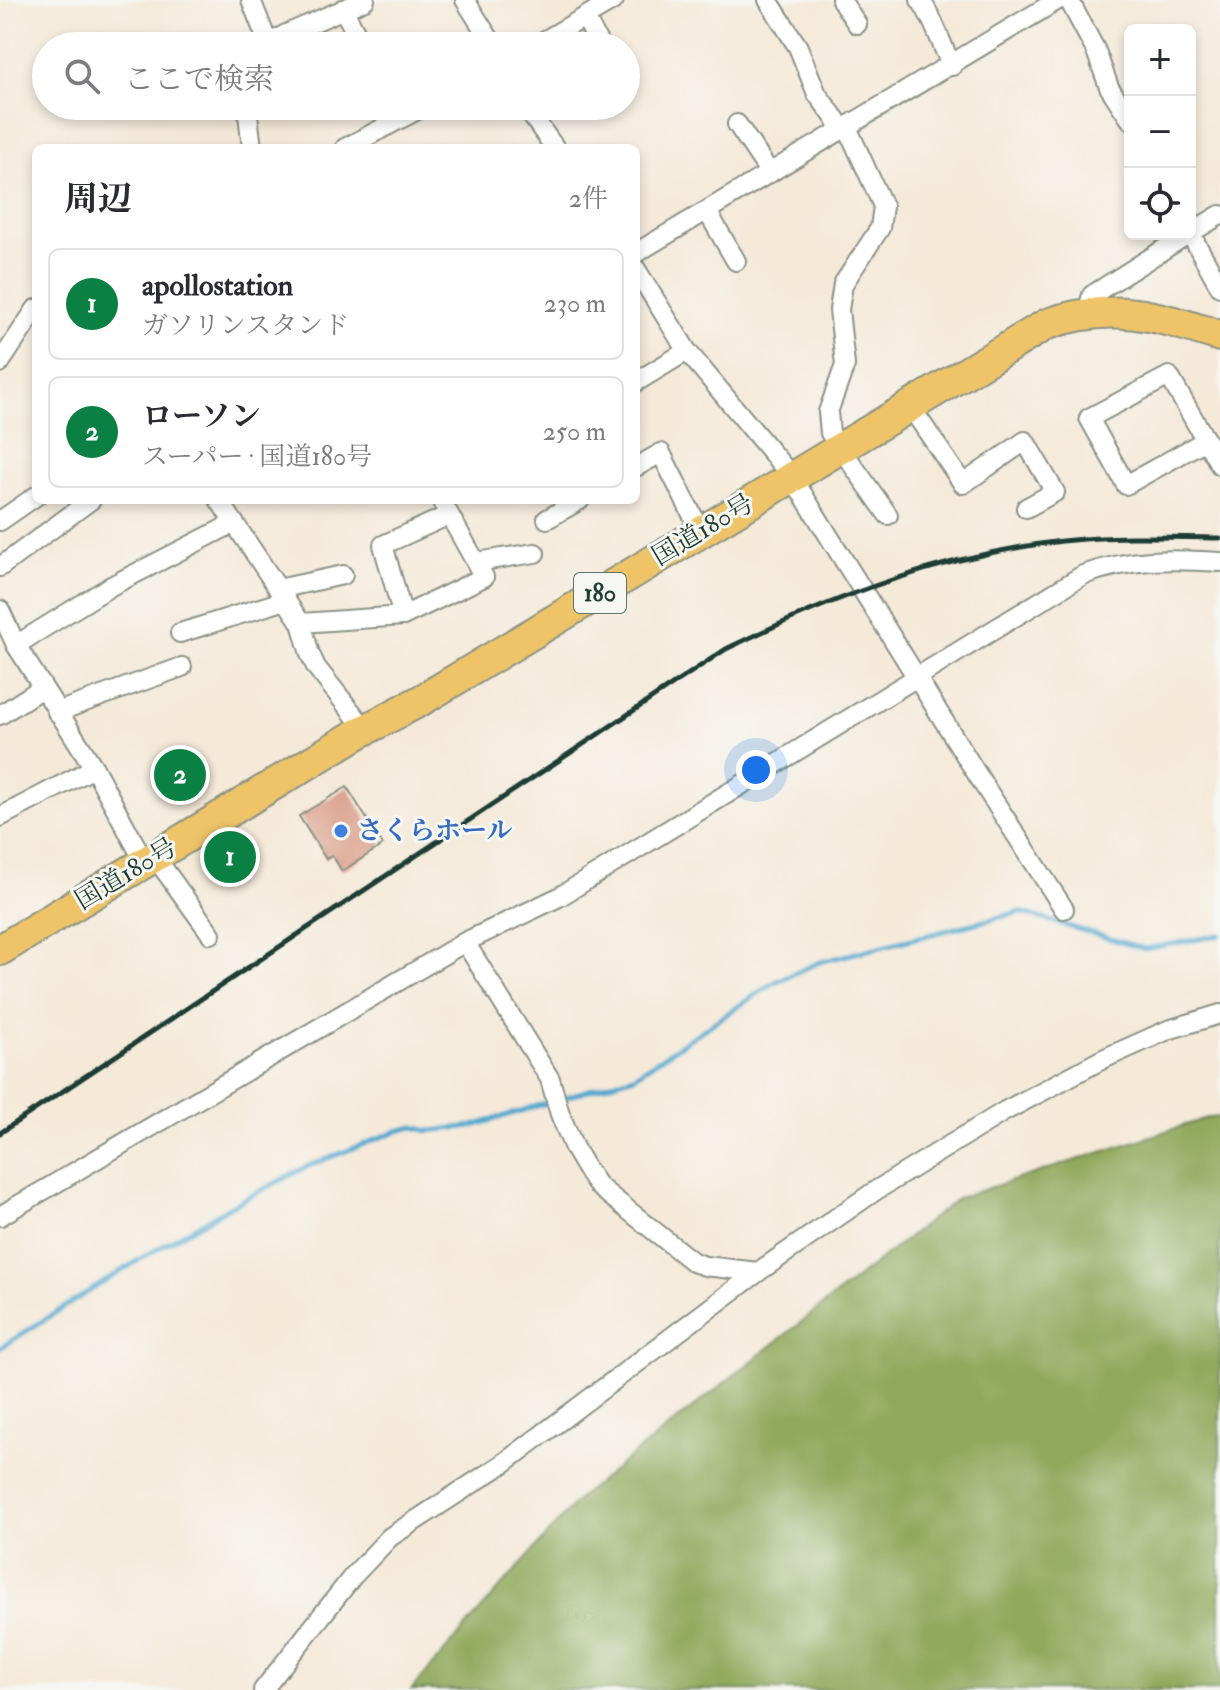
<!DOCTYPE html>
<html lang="ja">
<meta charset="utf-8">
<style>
:root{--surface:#fff;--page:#f7f7f7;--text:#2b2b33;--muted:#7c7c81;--line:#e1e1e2;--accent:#0b8043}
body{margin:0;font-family:"IM FELL Double Pica","Noto Serif JP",serif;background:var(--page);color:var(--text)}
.controls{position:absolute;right:24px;top:24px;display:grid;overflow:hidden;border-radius:12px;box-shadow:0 4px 12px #0003}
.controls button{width:72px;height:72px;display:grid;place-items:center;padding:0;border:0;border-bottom:2px solid var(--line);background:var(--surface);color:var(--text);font:40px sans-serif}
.you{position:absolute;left:756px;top:770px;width:28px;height:28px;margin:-20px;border:6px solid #fff;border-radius:50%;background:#1a73e8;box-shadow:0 0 0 12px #1a73e833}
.badge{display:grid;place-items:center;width:52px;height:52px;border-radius:50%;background:var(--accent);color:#fff;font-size:26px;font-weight:700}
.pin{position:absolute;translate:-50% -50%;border:4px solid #fff;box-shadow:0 2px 8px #0006}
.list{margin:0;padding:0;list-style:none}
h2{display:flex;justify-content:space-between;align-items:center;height:104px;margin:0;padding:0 32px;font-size:34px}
h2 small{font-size:26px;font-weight:400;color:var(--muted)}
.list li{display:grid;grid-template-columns:52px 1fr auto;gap:24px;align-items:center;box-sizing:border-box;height:112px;margin:0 16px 16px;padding:0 16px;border:2px solid var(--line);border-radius:12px}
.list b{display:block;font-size:30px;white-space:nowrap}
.list p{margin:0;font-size:26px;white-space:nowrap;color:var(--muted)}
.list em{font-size:26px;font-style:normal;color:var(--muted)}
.icon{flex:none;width:44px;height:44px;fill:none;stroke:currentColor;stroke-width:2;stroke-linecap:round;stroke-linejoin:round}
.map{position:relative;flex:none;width:1220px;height:1690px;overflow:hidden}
.search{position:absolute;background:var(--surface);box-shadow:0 4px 12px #0003;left:32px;top:32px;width:608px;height:88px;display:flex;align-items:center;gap:20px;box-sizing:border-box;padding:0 28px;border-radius:44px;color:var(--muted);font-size:30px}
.panel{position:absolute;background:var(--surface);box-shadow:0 4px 12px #0003;left:32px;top:144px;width:608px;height:360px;border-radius:12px}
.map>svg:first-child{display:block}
.forest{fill:#90a95b;stroke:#587348;stroke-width:2}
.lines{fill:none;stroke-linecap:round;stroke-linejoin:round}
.stream{stroke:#53a8cf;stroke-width:5}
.building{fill:#dca28f}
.minor-casing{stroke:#8a9386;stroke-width:22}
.trunk-casing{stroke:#8a9386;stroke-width:34}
.minor{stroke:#fff;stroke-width:18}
.trunk{stroke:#efc469;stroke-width:30}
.rail{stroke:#1f3d34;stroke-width:5}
.shop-dot{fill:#3f7fe0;stroke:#f6f6f2;stroke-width:3}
.labels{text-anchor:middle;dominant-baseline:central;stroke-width:6;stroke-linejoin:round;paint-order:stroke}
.shield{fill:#f6f6f2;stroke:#60746d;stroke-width:2}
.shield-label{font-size:24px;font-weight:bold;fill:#1f3d34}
.street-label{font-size:26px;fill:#1f3d34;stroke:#f6f6f2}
.shop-label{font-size:26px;font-weight:bold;fill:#366cbe;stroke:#f6f6f2;text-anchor:start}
</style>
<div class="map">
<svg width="1220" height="1690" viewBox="0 0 1220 1690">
<rect width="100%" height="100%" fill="#f6f6f2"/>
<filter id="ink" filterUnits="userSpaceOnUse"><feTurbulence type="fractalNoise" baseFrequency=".0125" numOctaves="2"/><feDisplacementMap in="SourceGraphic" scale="16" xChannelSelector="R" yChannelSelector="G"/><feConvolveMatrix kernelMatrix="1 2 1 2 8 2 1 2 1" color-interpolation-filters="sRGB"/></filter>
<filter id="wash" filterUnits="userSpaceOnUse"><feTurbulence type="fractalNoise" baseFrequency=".006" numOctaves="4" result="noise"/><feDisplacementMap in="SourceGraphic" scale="32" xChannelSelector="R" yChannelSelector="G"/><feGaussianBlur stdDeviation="1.8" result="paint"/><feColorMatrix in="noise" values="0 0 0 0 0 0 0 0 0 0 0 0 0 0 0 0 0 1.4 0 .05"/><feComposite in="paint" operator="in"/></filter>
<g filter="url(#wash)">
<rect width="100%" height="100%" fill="#f5e9d8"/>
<!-- forest -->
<polygon class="forest" points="1220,1117 1220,1690 411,1690 580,1497 958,1198 1207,1118"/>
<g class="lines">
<!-- stream -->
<polyline class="stream" points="0,1348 145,1256 231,1206 306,1167 397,1131 414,1127 429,1131 473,1126 634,1076 775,982 820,962 1020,912 1145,949 1220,935"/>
</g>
<g id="blocks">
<!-- building -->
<g class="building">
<polygon points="188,753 202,777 171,796 157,772"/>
<polygon points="347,787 383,845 342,871 332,855 326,859 299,816"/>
</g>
</g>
</g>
<g filter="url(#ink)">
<use href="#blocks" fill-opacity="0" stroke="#8a9386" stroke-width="2"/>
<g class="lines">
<!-- minor casing -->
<g class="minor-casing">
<g id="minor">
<polyline points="251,0 268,43"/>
<polyline points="465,0 494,46"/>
<polyline points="768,0 798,47 817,94 843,129"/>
<polyline points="841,0 857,24"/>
<path d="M920 0C935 20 940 43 952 66"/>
<polyline points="1069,0 1096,51 1109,87 1130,119"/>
<polyline points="343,9 363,46"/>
<polyline points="585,17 600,46"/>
<polyline points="265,46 284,35 365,0"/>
<polyline points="535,46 614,0"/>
<polyline points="247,106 252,148"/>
<polyline points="525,106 555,148"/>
<polyline points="737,124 770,173"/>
<polyline points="847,127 883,206 880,228 843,284 839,310 845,365 828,412 830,433 888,515"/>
<polyline points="345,148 425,106"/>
<polyline points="707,211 736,261"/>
<polyline points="1190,233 1220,287"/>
<polyline points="1190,233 1220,215"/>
<polyline points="636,253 1058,0"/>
<polyline points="636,269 687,351 792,477 985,787 1064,909"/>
<polyline points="1087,313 1092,295 1188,234"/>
<polyline points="0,363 36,309"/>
<polyline points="636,382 687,351"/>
<polyline points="910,406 963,484 1025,441 1055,492 1026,508"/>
<polyline points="1206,440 1126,485 1089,418 1169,376 1220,465"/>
<polyline points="636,467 661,453 701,532"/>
<polyline points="219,500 301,623 310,654 316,667 366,730"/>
<polyline points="547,519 580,500"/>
<polyline points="0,521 36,496"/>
<polyline points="476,562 535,553"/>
<polyline points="0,567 91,500"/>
<polyline points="278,589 343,575"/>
<polyline points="0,610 16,645 94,768 145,863"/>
<polyline points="403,616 383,545 449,515"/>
<polyline points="301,623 403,616 484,577 441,500"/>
<polyline points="180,633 286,600"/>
<polyline points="16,645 111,586 234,523"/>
<polyline points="57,712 182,667"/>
<polyline points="0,715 42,688"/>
<polyline points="0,817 94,768"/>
<polyline points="155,857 211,934"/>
<polyline points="465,942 550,1079 560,1114 574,1148 585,1167 598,1186 693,1262 705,1266 758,1272"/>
<path d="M0 1216 465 942 559 897 1083 575C1129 558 1172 559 1220 562"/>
<polyline points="263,1690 353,1576 390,1537 504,1463 758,1272 875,1191 1005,1111 1103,1059 1168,1030 1220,1014"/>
</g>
</g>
<!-- trunk casing -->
<g class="trunk-casing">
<path id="trunk" d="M0 950 357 734 420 701 1047 324C1113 301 1157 316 1220 336"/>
</g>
<!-- minor -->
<use href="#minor" class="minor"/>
<!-- trunk -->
<use href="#trunk" class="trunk"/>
<!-- rail -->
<path class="rail" d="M0 1133 726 649C833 597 943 555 1062 541 1114 535 1168 537 1220 538"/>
</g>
</g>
<!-- markers -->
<circle class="shop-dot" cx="341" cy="831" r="8"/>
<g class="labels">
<!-- shield labels -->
<rect class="shield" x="574" y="573" width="52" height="40" rx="6"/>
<g class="shield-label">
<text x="600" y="593">180</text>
</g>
<!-- street labels -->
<g class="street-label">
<text transform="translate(703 530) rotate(-31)">国道180号</text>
<text transform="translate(126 874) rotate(-31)">国道180号</text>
</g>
<!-- shop labels -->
<g class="shop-label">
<text x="357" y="831">さくらホール</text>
</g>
</g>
</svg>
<div class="controls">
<button>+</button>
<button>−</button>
<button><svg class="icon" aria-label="locate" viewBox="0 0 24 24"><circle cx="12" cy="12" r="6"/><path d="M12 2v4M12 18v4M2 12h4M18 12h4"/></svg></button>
</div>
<div class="you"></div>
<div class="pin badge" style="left:230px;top:857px">1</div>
<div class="pin badge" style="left:180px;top:775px">2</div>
<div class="search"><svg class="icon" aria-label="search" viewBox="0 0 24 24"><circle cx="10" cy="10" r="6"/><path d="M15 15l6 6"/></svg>ここで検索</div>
<section class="panel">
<h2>周辺<small>2件</small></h2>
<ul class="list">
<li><span class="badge">1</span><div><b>apollostation</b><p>ガソリンスタンド</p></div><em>230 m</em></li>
<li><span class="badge">2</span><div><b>ローソン</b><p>スーパー · 国道180号</p></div><em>250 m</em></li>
</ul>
</section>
</div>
